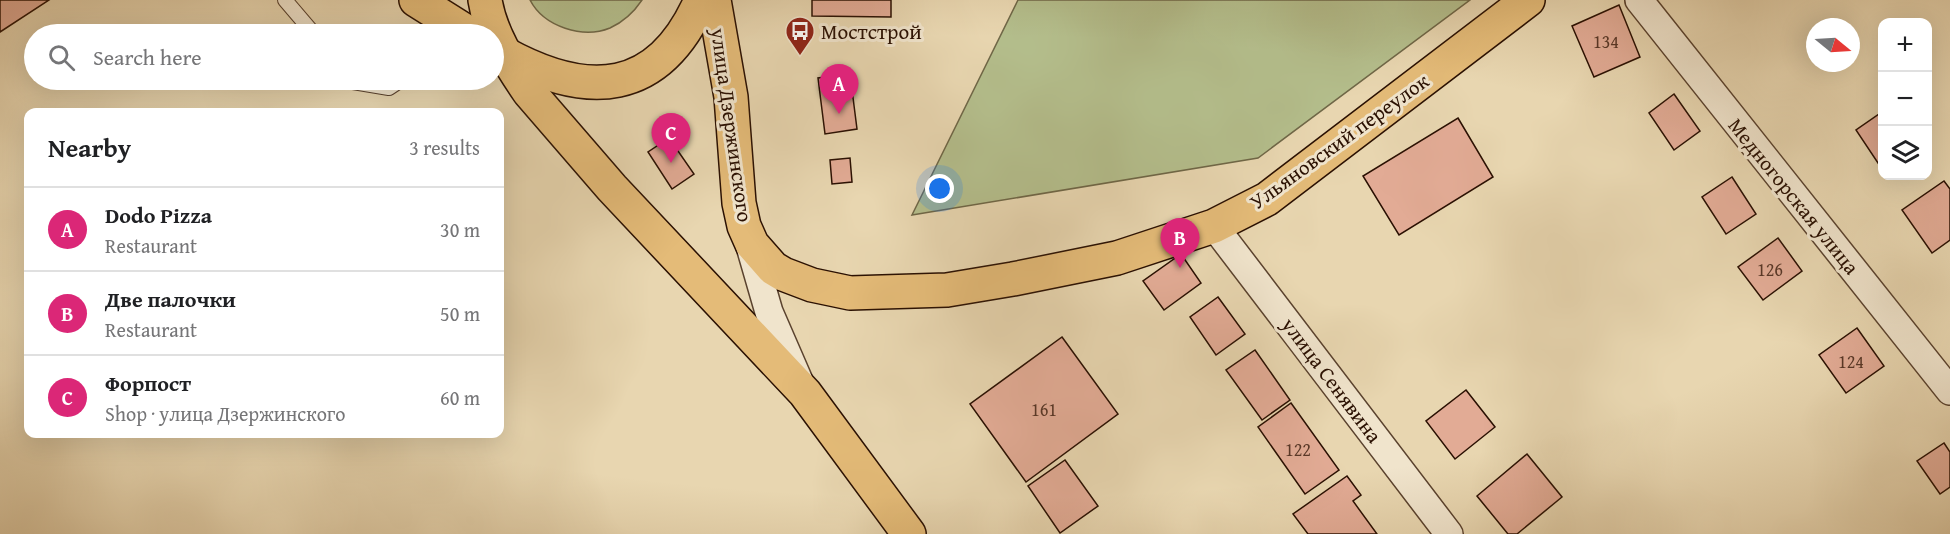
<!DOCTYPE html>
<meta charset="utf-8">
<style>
:root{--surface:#fff;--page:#f6f6f6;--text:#202124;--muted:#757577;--line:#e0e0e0;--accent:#db2777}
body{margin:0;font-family:"Gentium Book Plus",serif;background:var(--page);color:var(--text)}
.controls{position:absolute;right:18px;top:18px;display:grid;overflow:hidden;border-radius:12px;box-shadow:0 6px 24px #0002}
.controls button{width:54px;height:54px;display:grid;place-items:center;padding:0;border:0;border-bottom:2px solid var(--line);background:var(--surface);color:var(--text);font:30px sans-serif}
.compass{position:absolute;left:1806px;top:18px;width:54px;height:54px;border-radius:50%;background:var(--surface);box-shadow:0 6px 24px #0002;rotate:108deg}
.you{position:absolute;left:940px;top:189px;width:21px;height:21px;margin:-15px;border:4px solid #fff;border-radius:50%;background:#1a73e8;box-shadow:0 0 0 9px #1a73e833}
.badge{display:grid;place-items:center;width:39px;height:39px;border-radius:50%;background:var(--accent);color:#fff;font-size:20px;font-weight:700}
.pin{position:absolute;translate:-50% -50px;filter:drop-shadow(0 2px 3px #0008)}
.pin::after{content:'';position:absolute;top:32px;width:21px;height:18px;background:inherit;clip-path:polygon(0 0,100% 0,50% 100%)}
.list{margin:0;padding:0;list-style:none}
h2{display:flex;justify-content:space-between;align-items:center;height:78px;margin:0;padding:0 24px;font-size:26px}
h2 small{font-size:20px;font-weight:400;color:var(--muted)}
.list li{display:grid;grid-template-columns:39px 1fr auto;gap:18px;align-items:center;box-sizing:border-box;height:84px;padding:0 24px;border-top:2px solid var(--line)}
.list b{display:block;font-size:22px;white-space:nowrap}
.list p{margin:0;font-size:20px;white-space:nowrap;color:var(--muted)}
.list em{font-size:20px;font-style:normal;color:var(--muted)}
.icon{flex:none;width:33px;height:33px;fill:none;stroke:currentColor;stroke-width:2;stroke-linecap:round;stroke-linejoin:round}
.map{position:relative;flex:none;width:1950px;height:534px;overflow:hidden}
.search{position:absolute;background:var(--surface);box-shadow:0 6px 24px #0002;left:24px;top:24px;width:480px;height:66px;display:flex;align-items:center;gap:15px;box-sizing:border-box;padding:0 21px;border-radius:33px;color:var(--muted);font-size:22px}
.panel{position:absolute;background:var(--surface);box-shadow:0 6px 24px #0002;left:24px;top:108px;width:480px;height:330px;border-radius:12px}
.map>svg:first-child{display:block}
.green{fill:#b4be8c;stroke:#6f6747;stroke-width:1.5}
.building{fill:#e2ab95;stroke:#2a1002;stroke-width:1.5}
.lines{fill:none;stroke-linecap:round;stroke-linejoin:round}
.lane-casing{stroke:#5a422e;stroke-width:16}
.street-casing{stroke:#5a422e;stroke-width:30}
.primary-casing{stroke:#2a1002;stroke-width:36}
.lane{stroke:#f0e4cc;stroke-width:14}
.street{stroke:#f0e4cc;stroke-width:27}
.primary{stroke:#e4bb78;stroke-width:33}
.labels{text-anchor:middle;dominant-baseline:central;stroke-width:6;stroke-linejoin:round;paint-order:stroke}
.number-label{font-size:18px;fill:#583727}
.poi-label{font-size:21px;fill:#2a1002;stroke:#f0e4cc;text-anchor:start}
.street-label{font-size:21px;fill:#2a1002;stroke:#f0e4cc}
</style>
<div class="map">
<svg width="1950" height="534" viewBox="0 0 1950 534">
<rect width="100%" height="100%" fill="#e8d6b0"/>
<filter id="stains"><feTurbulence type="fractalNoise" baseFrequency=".00333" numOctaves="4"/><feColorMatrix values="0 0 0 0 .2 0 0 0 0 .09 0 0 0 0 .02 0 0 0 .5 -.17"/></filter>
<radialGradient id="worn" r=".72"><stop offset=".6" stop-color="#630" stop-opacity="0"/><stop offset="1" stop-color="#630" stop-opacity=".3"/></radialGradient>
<!-- green -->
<g class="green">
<path d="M530 0H642C634 12 623 22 610 28 583 39 544 27 530 0Z"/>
<polygon points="1018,0 1470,0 1258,158 912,215"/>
</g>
<!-- building -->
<g class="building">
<polygon points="0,0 49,0 0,32"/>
<polygon points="812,0 891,0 891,17 812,16"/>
<polygon points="1619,5 1640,57 1594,77 1572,26"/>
<polygon points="850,74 857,129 825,134 818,78"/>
<polygon points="1674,94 1700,131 1674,150 1649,113"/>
<polygon points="1882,112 1882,169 1856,130"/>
<polygon points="1458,118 1493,177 1399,235 1363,176"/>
<polygon points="669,138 694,174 672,189 648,152"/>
<polygon points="850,158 852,182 832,184 830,160"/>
<polygon points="1732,177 1756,214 1726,234 1702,197"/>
<polygon points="1944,181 1950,189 1950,240 1932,253 1902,210"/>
<polygon points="1778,238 1802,271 1763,300 1738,267"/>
<polygon points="1181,254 1201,283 1164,310 1143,281"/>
<polygon points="1218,297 1245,334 1216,355 1190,317"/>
<polygon points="1857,328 1884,366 1846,393 1819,355"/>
<polygon points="1062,337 1118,414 1026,482 970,404"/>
<polygon points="1255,350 1290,400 1262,420 1226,370"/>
<polygon points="1466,390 1495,427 1455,459 1426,421"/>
<polygon points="1291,403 1339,470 1305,494 1258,427"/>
<polygon points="1944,443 1950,452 1950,487 1940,494 1917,461"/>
<polygon points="1527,454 1562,497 1517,534 1508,534 1477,496"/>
<polygon points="1065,460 1098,506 1060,533 1028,486"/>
<polygon points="1347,476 1361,495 1353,501 1377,534 1308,534 1293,514"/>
</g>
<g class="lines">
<!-- lane casing -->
<g class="lane-casing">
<g id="lane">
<polyline points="285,0 314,34"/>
<polyline points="351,80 353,82 389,88 401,80"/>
</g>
</g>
<!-- street casing -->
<g class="street-casing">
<g id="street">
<polyline points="1639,0 1950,391"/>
<polyline points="1214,226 1449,534"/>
<polyline points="749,243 769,312 799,381"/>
</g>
</g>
<!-- primary casing -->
<g class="primary-casing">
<g id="primary">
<polyline points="416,0 470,34"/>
<path d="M485 0C490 33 510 64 529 92L612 188 805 393 909 534"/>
<polyline points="714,0 731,97 739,203 744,226 752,244 773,268 783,274 812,285 850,293 947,290 1013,279 1117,258 1214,226 1267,199 1528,0"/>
<path d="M503 53C588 100 659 96 701 0"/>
</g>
</g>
<!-- lane -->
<use href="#lane" class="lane"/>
<!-- street -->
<use href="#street" class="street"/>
<!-- primary -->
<use href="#primary" class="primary"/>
</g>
<!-- icons -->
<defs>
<g id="bus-pin" transform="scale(1.5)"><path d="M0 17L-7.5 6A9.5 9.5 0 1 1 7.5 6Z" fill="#8f2418" stroke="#f0e4cc"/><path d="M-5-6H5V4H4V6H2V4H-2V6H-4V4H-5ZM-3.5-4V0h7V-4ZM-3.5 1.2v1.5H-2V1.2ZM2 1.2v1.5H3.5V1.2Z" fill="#fff"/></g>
</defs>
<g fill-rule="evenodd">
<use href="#bus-pin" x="800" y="31"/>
</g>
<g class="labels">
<!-- number labels -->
<g class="number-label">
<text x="1606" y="41">134</text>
<text x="1770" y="269">126</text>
<text x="1851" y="361">124</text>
<text x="1044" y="409">161</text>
<text x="1298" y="449">122</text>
</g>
<!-- poi labels -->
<g class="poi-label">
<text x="821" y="31">Мостстрой</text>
</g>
<!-- street labels -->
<g class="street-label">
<text transform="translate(732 125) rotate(82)">улица Дзержинского</text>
<text transform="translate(1339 141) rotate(-36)">Ульяновский переулок</text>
<text transform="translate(1794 196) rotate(51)">Медногорская улица</text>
<text transform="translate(1332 380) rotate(53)">улица Сенявина</text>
</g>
</g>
<rect width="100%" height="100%" filter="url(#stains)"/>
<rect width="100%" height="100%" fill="url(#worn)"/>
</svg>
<div class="controls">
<button>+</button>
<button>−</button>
<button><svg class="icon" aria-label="layers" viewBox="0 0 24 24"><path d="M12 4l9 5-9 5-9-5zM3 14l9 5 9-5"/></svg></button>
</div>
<svg class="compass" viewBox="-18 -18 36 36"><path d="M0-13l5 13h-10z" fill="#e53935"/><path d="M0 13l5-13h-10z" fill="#757577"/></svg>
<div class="you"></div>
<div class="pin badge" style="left:839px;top:114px">A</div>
<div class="pin badge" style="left:1180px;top:268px">B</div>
<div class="pin badge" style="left:671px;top:163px">C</div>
<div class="search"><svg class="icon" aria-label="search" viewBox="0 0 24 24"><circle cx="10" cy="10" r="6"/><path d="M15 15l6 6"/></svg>Search here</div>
<section class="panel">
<h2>Nearby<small>3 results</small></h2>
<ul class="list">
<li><span class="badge">A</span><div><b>Dodo Pizza</b><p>Restaurant</p></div><em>30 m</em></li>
<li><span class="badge">B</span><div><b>Две палочки</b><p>Restaurant</p></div><em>50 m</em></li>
<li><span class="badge">C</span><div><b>Форпост</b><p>Shop · улица Дзержинского</p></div><em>60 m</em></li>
</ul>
</section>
</div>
